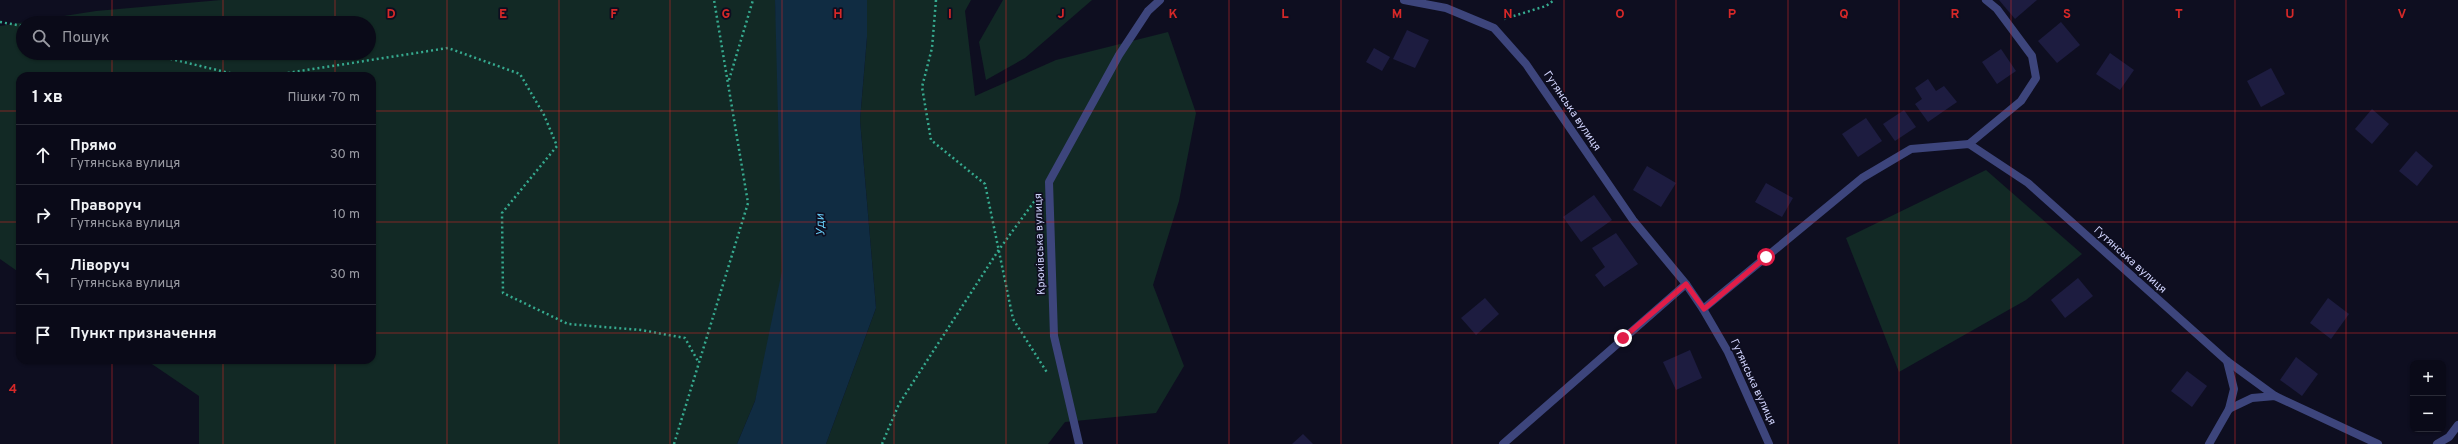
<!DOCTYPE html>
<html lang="uk">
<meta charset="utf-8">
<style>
:root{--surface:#0a0a18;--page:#181825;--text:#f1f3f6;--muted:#999aa2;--line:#2a2b37}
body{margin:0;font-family:Overpass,sans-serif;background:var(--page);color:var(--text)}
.controls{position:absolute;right:12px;bottom:12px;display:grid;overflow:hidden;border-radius:8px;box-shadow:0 1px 3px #0004}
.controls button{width:36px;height:36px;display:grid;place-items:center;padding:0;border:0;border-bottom:1px solid var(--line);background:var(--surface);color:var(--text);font:20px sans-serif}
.stop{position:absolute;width:12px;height:12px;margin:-9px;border:3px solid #e11d48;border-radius:50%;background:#fff}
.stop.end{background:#e11d48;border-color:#fff;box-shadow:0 1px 4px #0008}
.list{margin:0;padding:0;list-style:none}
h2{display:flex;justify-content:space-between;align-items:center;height:52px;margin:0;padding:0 16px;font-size:17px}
h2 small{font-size:13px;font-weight:400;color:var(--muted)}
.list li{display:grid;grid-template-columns:26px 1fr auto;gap:12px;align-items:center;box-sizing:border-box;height:60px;padding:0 16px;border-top:1px solid var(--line)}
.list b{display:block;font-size:15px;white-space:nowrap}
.list p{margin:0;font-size:13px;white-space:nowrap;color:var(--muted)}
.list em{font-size:13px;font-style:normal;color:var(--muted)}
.icon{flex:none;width:22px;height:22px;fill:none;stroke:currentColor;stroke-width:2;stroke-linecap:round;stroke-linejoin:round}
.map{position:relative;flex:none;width:2458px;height:444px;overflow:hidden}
.search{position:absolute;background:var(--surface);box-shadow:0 1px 3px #0004;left:16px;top:16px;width:360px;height:44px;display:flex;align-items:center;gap:10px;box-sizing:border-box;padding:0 14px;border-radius:22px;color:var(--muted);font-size:15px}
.panel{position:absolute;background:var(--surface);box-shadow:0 1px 3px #0004;left:16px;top:72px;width:360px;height:292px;border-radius:12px}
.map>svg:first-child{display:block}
.green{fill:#122925;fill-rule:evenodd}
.water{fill:#102c42}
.building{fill:#1d1c40}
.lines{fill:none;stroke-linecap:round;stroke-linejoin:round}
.path{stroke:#36aa8f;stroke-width:2.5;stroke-dasharray:2 3;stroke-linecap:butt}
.minor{stroke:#3d457c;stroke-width:8}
.route{stroke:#e11d48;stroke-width:5}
.grid{fill:none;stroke:#d62828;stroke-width:1;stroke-opacity:0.55}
.labels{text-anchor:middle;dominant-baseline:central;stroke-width:3.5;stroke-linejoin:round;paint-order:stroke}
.street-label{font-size:11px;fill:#d0d3fc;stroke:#0e0e20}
.water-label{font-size:12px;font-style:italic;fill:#66cbf5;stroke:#0e0e20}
.grid-label{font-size:13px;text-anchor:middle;font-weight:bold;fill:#d62828;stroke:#0e0e20;stroke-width:3.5;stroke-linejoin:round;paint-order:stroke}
</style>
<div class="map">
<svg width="2458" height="444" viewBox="0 0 2458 444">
<rect width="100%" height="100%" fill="#0e0e20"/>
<!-- green -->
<g class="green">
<path d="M221 0H775L790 272 755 401 737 444H199V396L146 360H372V76H20V273L0 259V26L96 11ZM23 23H369V53H23Z"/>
<polygon points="867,0 971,0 965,11 975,96 1056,60 1168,32 1196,113 1179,201 1153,285 1184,366 1156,413 1065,422 1048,444 826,444 876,308 860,120 867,37"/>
<polygon points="1003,0 1092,0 1025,58 986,80 979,42"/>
<polygon points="1986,170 2082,254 2026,300 1899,372 1846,238"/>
</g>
<!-- water -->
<polygon class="water" points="775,0 867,0 867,37 860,120 876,308 826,444 737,444 755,401 782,271"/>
<!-- building -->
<g class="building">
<polygon points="1999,0 2037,0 2015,19"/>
<polygon points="2061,22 2080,45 2057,63 2038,41"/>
<polygon points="1407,30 1429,40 1415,68 1393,59"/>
<polygon points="1374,48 1390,57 1382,71 1366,62"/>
<polygon points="2001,49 2016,71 1997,84 1982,62"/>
<polygon points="2110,53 2134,70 2120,90 2096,74"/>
<polygon points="2271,68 2285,94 2261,107 2247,81"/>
<polygon points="1928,79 1936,91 1944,86 1957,102 1928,122 1915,104 1922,99 1915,88"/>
<polygon points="2372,109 2389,124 2372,144 2355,129"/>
<polygon points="1904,110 1916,127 1895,141 1883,124"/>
<polygon points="1866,118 1882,141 1858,157 1842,134"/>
<polygon points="2416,151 2433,166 2417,186 2399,171"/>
<polygon points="1647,166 1676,183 1661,207 1633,190"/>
<polygon points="1766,183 1793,198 1782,217 1755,202"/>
<polygon points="1594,195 1612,220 1581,242 1563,217"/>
<polygon points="1616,233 1638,264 1604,287 1595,275 1605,267 1592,248"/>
<polygon points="2078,278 2093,296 2065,318 2051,300"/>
<polygon points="1485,298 1499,314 1476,335 1461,318"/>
<polygon points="2328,298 2349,314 2331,339 2310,323"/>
<polygon points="1690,350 1702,378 1676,390 1663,362"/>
<polygon points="2296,357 2318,374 2302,396 2280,380"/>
<polygon points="2187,371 2207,386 2192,407 2171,391"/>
<polygon points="1303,434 1313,444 1292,444"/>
</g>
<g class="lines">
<!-- path -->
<g class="path">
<polyline points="936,0 932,48 922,87 931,140 985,184 1013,319 1048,374"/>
<polyline points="1504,19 1546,6 1554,0"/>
<polyline points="0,22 23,26"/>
<polyline points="146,53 242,76"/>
<polyline points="268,76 448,48 520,74 544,115 557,146 502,213 503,293 568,324 641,330 685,338 699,363"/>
<polyline points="729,80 753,0"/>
<polyline points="674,444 748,203 714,0"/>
<polyline points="882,444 899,404 998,251 1036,199"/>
</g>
<!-- minor -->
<g class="minor">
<polyline points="1404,0 1446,8 1494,28 1526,64 1633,220 1686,284 1703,309 1728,352 1769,444"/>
<polyline points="1969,144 2021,101 2036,78 2032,56 1997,9 1986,0"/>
<polyline points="1703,309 1862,178 1911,149 1969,144 2028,183 2227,361 2275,396"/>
<polyline points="2227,361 2234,389 2229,409"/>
<polyline points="1079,444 1054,336 1049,182 1119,55 1148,11 1160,0"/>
<polyline points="1503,444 1686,284"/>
<polyline points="2209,444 2229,409 2252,398 2275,396 2378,444"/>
<polyline points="2437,444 2449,437 2458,425"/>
</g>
</g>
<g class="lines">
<!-- route -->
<polyline class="route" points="1623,338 1686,284 1704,309 1766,257"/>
</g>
<!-- grid -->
<path class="grid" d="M112 0V23M223 0V23M335 0V23M447 0V444M559 0V444M670 0V444M782 0V444M894 0V444M1006 0V444M1117 0V444M1229 0V444M1341 0V444M1452 0V444M1564 0V444M1676 0V444M1788 0V444M1899 0V444M2011 0V444M2123 0V444M2235 0V444M2346 0V444M112 53V76M223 53V76M335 53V76M0 111H20M372 111H2458M0 222H20M372 222H2458M0 333H20M372 333H2458M112 360V444M223 360V444M335 360V444"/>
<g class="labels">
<!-- street labels -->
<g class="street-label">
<text transform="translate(1572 111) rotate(56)">Гутянська вулиця</text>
<text transform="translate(1040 244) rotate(-92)">Крюківська вулиця</text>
<text transform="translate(2130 260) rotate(42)">Гутянська вулиця</text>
<text transform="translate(1753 382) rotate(65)">Гутянська вулиця</text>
</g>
<!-- water labels -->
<g class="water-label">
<text transform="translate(821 225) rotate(-92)">Уди</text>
</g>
</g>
<g class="grid-label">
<text x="391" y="18">D</text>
<text x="503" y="18">E</text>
<text x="614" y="18">F</text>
<text x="726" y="18">G</text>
<text x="838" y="18">H</text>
<text x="950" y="18">I</text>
<text x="1061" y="18">J</text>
<text x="1173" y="18">K</text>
<text x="1285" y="18">L</text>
<text x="1397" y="18">M</text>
<text x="1508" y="18">N</text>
<text x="1620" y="18">O</text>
<text x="1732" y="18">P</text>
<text x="1844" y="18">Q</text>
<text x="1955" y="18">R</text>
<text x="2067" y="18">S</text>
<text x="2179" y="18">T</text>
<text x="2290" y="18">U</text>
<text x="2402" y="18">V</text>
<text x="13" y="393">4</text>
</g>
</svg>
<div class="controls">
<button>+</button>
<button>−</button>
</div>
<div class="stop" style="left:1766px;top:257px"></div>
<div class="stop end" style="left:1623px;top:338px"></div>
<div class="search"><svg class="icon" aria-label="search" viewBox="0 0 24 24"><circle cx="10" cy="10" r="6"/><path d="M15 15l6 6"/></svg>Пошук</div>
<section class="panel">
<h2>1 хв<small>Пішки · 70 m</small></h2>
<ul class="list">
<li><svg class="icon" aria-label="ahead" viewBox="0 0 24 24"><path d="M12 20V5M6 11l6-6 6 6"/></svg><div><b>Прямо</b><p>Гутянська вулиця</p></div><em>30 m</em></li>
<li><svg class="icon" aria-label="right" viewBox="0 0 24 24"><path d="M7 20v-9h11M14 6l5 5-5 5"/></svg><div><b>Праворуч</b><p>Гутянська вулиця</p></div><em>10 m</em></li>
<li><svg class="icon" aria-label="left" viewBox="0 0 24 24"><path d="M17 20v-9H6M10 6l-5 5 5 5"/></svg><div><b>Ліворуч</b><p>Гутянська вулиця</p></div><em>30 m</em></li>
<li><svg class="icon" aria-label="arrive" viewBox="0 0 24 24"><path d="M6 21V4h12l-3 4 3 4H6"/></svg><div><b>Пункт призначення</b></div></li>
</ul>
</section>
</div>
